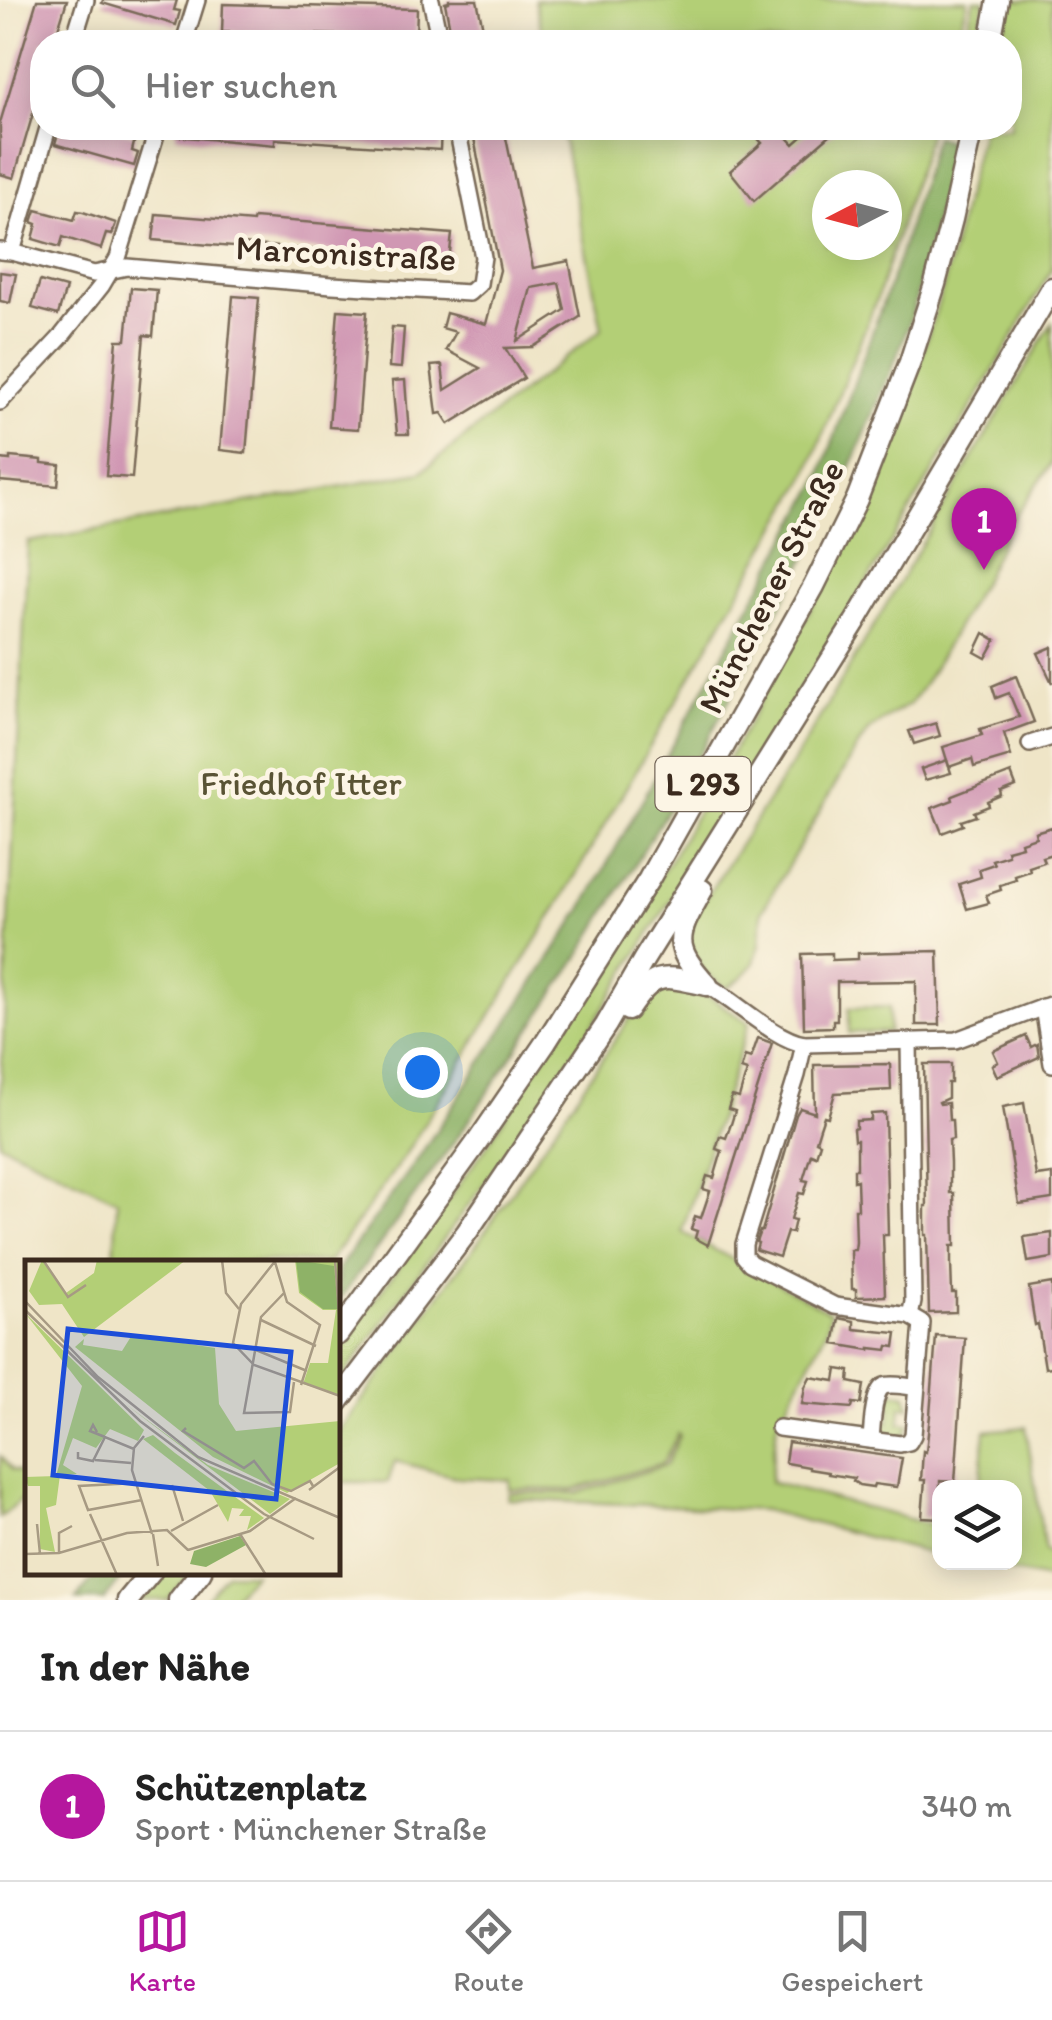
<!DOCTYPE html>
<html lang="de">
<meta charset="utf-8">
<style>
:root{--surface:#fff;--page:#f2f2f2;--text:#222;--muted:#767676;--line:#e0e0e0;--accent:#b5179e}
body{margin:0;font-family:Itim,sans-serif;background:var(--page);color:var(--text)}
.controls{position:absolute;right:30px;bottom:30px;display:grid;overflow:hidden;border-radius:20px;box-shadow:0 5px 25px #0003}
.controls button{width:90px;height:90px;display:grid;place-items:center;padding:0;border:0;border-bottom:2px solid var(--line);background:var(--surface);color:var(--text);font:50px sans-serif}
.compass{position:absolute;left:812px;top:170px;width:90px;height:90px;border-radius:50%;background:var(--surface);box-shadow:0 5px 25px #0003;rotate:264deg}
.you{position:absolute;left:422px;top:1072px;width:35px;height:35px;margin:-25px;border:8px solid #fff;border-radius:50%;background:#1a73e8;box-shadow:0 0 0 15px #1a73e833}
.badge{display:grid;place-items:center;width:65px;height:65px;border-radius:50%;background:var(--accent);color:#fff;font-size:32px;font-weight:700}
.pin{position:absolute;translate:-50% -82px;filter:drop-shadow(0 2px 5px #0008)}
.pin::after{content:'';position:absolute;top:52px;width:35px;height:30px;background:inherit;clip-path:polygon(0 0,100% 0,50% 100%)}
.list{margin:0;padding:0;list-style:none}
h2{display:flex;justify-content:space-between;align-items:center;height:130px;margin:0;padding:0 40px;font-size:42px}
h2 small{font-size:32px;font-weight:400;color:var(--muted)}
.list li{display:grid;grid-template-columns:65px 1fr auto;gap:30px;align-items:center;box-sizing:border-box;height:150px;padding:0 40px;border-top:2px solid var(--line)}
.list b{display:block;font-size:38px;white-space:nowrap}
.list p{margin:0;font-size:32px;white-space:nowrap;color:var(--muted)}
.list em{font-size:32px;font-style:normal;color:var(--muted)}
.icon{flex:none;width:55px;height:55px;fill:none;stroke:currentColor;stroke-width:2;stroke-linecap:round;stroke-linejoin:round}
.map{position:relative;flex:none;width:1052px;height:1600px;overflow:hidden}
.search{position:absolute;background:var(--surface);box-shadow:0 5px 25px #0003;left:30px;right:30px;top:30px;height:110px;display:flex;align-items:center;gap:25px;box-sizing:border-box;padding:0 35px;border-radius:40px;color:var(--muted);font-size:38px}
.sheet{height:280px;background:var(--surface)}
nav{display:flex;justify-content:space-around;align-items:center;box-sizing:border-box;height:140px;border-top:2px solid var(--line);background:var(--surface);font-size:28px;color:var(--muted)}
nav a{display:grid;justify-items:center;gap:5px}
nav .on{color:var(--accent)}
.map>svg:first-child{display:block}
.green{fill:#b3cf76;stroke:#777c4a;stroke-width:2.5;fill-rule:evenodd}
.forest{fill:#8eb267;stroke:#646e42;stroke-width:2.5}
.building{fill:#d097b3;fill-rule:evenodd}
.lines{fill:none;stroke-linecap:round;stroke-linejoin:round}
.minor-casing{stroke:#7a6b59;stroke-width:20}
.major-casing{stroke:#7a6b59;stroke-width:25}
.minor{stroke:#fff;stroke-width:15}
.major{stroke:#fff;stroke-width:20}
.labels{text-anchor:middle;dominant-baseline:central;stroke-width:9;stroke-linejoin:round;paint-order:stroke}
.shield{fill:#fcf5e5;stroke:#75675a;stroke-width:2.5}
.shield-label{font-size:32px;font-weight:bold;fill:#3b2a1e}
.street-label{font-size:35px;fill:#3b2a1e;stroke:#fcf5e5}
.park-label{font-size:35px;fill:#595334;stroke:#fcf5e5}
.inset-road{fill:none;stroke:#a79a83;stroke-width:2.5}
.view{fill:#1d4ed8;fill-opacity:0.15;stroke:#1d4ed8;stroke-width:5}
.inset-edge{fill:none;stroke:#3b2a1e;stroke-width:5}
</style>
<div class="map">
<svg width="1052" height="1600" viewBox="0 0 1052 1600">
<rect width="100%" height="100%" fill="#fcf5e5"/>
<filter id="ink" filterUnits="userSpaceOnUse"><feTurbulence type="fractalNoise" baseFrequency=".01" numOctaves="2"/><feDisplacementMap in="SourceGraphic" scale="20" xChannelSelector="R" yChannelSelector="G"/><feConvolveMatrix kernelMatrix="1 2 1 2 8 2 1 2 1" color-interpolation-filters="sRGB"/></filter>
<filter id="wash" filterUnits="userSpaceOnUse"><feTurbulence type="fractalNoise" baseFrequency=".0048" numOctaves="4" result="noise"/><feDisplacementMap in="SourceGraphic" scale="40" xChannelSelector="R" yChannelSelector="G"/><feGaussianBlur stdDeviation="2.25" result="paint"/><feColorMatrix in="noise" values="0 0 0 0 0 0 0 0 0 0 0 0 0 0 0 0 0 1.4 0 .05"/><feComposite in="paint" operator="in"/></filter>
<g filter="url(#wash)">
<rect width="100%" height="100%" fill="#efe5c7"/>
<!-- green -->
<g class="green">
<polygon points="535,0 968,0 957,42 544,42"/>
<polygon points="974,0 985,0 976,42 964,42"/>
<polygon points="1010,0 1052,0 1052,269 982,390 847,615 588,1033 502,1159 338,1384 338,1349 411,1251 486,1147 670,860 746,728 865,509 918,367 944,285 982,128 1010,128 1010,42 1001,42"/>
<path d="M561 128H931L878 296 806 477 560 902 405 1155 329 1262H114L117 1200 0 1143V1102L28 542 421 472 602 329ZM827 185H887V245H827Z"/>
<polygon points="1052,323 1052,463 1010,524 983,581 926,681 910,704 889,716 868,731 856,749 762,911 760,945 753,965 742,977 727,988 703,972 689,944 694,916 800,751"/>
<polygon points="675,986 702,992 749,1023 682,1232 830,1312 826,1331 777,1425 770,1482 939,1527 939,1556 764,1510 508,1499 509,1493 577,1493 666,1465 680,1436 678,1434 663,1463 573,1490 509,1489 510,1480 460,1478 395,1461 388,1482 338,1482 338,1433 478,1242 638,1006 661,988"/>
<polygon points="889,1007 889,1032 849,1033 849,1008"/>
<polygon points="894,1392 906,1395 910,1407 901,1407 900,1423 909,1424 907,1433 899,1437 883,1434 879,1426 880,1421 889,1422 891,1406 882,1404 885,1396"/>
<polygon points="1026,1427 1045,1551 1052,1553 1052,1580 971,1563 1014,1562 1014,1488 980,1487 985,1431"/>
<polygon points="0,1456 12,1470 28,1475 27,1495 0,1518"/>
<polygon points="162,1573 190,1573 167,1600 140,1600"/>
<polygon points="227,1573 254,1573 230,1600 204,1600"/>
</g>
<!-- forest -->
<g class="forest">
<polygon points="935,136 954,144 912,315 897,356 856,455 797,576 684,783 580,955 461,1132 338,1302 338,1269 415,1163 581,911 818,483 899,258"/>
<polygon points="98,1573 126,1573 104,1600 75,1600"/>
</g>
<g id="blocks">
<!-- building -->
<g class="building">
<polygon points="37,0 67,0 54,42 42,42 42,83 14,178 0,174 0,123"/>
<polygon points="103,0 177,0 174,10 180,11 176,25 102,3"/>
<polygon points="449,0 477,0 486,42 457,42 457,39 452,39 445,3 449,2"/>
<polygon points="223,4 417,9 416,37 222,32"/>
<polygon points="66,128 110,128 136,135 132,151 138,153 134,166 55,144 59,130 65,132"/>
<polygon points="176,128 441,128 440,150 275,139 275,145 176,136"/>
<path d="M472 128H504L533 268 569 261 580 317 533 347 505 348 524 378 449 424 442 413 437 414 431 366 442 365 445 390 480 368 446 350 456 332 442 328 446 313 486 324 500 270ZM559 283 565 310 517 341 531 288Z"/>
<polygon points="748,128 779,128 794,144 812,128 838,128 754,201 730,171 762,143"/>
<polygon points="36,210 74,220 77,211 83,212 116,223 112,235 106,234 101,249 63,237 60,247 33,239 37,224 32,222"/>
<polygon points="156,214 253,222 254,218 452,234 449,261 244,244 244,248 153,240"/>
<polygon points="0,272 16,274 10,303 0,301"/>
<polygon points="40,281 66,288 58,315 32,308"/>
<polygon points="131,288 157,290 153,336 144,335 132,478 106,476 117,340 126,340"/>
<polygon points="233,296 259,298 246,453 220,450"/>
<polygon points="338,310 367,312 358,429 329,427"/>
<polygon points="392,327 404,328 401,368 389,367"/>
<polygon points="405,380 409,434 397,434 392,381"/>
<polygon points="10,457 42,460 42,463 60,465 58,486 0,481 0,459 10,460"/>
<polygon points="984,633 996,640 986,658 975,652"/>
<polygon points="1052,647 1052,683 1038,653"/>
<polygon points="1016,676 1034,722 1004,733 1011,756 974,767 972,759 949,767 943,747 982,735 980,729 1019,717 1009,693 996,698 992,686"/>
<polygon points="936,723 940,736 914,744 909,731"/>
<polygon points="947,760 951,773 925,780 921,769"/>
<polygon points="1011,773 1016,786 1001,792 1002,796 988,802 989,806 974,812 976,816 961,821 963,825 942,833 932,808 953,800 952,796"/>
<polygon points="1052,827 1052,854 1042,857 1044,862 1029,867 1030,871 1015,876 1016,880 1000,885 1001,890 986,895 989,903 967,909 959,884 981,877 979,869 994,864 992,860 1008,855 1007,850 1022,846 1021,842 1036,837 1035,832"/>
<polygon points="938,951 940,1025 916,1025 916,981 837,982 837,1020 833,1020 833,1027 804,1028 802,954 832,953 832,960 858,959 858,953"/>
<polygon points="1026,1036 1031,1047 1037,1044 1039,1057 997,1076 992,1065 998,1062 993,1051"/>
<polygon points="758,1038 772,1043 708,1245 695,1238 697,1231 691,1229 695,1216 701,1218 710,1191 703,1189 707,1176 714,1178 722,1151 716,1149 720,1136 726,1138 731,1124 735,1111 728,1109 732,1096 739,1098 743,1084 747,1071 741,1069 745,1056 751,1058"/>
<polygon points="890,1064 891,1090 835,1093 828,1117 824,1116 820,1128 816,1141 820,1143 816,1156 811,1154 803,1180 808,1181 804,1194 799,1193 791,1219 795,1220 792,1233 787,1232 779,1257 756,1250 758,1243 756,1242 760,1231 762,1231 796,1115 800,1108 815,1113 814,1065"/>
<polygon points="924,1064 951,1064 951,1083 948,1083 948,1098 939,1102 940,1104 948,1103 949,1120 952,1120 953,1139 949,1140 950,1163 950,1193 954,1193 955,1246 951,1246 951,1263 952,1293 956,1293 956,1312 929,1313 927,1235 925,1235 925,1206 927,1206"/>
<polygon points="1024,1103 1036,1176 1052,1174 1052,1199 1019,1204 1003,1107"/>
<polygon points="885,1113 888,1235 883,1235 885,1296 856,1297 856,1289 852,1289 851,1250 855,1250 856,1242 855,1209 858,1209 857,1180 854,1181 854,1169 857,1169 857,1140 854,1140 853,1129 856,1128 856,1121 871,1120 871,1114"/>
<polygon points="1052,1233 1052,1258 1028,1262 1024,1237"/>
<polygon points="1052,1283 1052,1367 1045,1368 1038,1324 1035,1325 1029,1287"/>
<polygon points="839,1318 854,1321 854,1329 897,1333 895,1347 888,1346 887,1350 870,1348 870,1350 834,1344"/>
<polygon points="936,1336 965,1338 955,1482 940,1481 940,1518 922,1517 925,1480 921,1480 923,1451 926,1452 930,1415"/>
<polygon points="837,1369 850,1371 849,1382 864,1385 861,1404 853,1403 852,1408 802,1404 805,1387 810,1377 835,1381"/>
<polygon points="788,1442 902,1458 897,1487 874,1484 873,1487 859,1485 853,1481 854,1478 828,1474 828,1472 809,1469 809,1467 787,1463 785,1462"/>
</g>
</g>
</g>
<g filter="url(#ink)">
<use href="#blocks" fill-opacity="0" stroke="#7a6b59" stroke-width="2.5"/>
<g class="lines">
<!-- minor casing -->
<g class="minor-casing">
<g id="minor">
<polyline points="431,0 440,42"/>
<polyline points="73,42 86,0"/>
<polyline points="184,42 197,0"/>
<polyline points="0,251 12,252 94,274 127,267 332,285 469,293 479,284 483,257 457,128"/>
<polyline points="12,252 48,128"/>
<polyline points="0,402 60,338 102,285 118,258 158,128"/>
<polyline points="1030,744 1052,737"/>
<path d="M707 985C734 1000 776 1040 804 1044L956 1040 1052 1004"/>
<polyline points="1043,1007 1052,1064"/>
<polyline points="909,1042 913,1302 910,1316"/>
<polyline points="779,1428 900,1444 909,1442 913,1435 922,1323 910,1316 835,1306 750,1263 744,1256 744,1244 797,1075 804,1044"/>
<path d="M871 1440C872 1428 873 1391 884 1386 892 1383 907 1387 916 1387"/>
</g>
</g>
<!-- major casing -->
<g class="major-casing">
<g id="major">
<polyline points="990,42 998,0"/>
<path d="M702 890C677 936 670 944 707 985"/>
<path d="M628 1010C655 969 664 976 707 985"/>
<polyline points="338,1334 476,1144 546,1042 649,879 814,586 857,499 910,362 935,284 952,219 972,128"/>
<polyline points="338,1402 467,1232 606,1025 644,959 855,622 1052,288"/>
<polyline points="128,1600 151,1572"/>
<polyline points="179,1600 201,1572"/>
</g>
</g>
<!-- minor -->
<use href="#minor" class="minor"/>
<!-- major -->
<use href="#major" class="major"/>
</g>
</g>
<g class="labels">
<!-- shield labels -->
<rect class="shield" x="655.5" y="757" width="95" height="54" rx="8"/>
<g class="shield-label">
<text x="703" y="784">L 293</text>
</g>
<!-- street labels -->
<g class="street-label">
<text transform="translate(346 253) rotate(3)">Marconistraße</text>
<text transform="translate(771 587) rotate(-63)">Münchener Straße</text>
</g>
<!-- park labels -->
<g class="park-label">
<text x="301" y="783">Friedhof Itter</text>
</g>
</g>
<!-- overview -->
<g transform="translate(25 1260)">
<rect width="315" height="315" fill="#efe5c7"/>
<path d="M17 0 41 33 69 13 72 0H161L59 77 37 44 14 45 4 31ZM270 0H315V135L278 124 285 103H303L311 50H298L274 33ZM0 53 119 170 113 181 85 169 71 188 48 178 38 205 52 214 35 215 31 245 21 248 30 292 15 289V226H3L0 217 31 216 57 126ZM107 75 190 88 194 144 211 171 315 161V203L262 233 188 197 50 87 59 79 58 85 97 91ZM99 143 183 205 265 239 245 254ZM128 175 150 193 239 258 222 270 226 256H214L219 249 207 248 203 262 185 231 118 179Z" fill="#b3cf76"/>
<path d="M271 0 309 6 313 49H298L275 32ZM215 276 221 285 181 307 165 304 169 291Z" fill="#8eb267"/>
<path class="inset-road" d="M18 0 43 37 61 25M197 0 201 33 214 49M251 0 216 44 208 83 229 105 315 136M310 0 315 67M250 2 262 42 295 65 276 125M259 33 236 57 219 153 265 152 269 122M0 41 73 117 173 197 315 258M0 50 115 161 239 254 289 279M236 60 291 86M231 90 282 111M161 168 158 171 219 208 229 201 247 224 266 231 285 221 288 226M72 172 68 165 65 171 80 177M119 176 109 188 107 210 127 274M53 192V198L68 201 80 177 109 189M70 200 106 203M111 223 54 226 63 250 117 240M147 225 158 261M284 230 315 207M65 254 92 315M12 264 15 294M146 271 193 245M128 274 133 306M215 274 241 315M163 290 225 271 271 238M34 293V273L47 266M0 294 34 293 102 273 142 270 163 290"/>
<path class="view" d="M43 69 266 92 251 239 28 215Z"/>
<rect width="315" height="315" class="inset-edge"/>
</g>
</svg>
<div class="controls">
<button><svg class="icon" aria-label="layers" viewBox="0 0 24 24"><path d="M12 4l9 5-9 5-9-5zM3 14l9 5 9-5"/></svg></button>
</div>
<svg class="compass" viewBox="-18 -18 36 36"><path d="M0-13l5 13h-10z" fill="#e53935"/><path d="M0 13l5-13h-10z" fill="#767676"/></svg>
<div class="you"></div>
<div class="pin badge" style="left:984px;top:570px">1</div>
<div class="search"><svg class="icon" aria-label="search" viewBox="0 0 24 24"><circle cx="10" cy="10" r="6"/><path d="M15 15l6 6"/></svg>Hier suchen</div>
</div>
<section class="sheet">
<h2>In der Nähe<small></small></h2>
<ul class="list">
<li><span class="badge">1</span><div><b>Schützenplatz</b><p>Sport · Münchener Straße</p></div><em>340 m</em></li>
</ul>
</section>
<nav>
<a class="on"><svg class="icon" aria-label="map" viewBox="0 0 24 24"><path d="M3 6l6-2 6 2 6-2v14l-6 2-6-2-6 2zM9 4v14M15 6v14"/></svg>Karte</a>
<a><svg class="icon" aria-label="directions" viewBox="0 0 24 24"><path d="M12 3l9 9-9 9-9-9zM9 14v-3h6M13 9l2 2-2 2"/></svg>Route</a>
<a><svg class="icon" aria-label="saved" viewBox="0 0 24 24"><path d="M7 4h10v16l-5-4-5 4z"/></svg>Gespeichert</a>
</nav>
